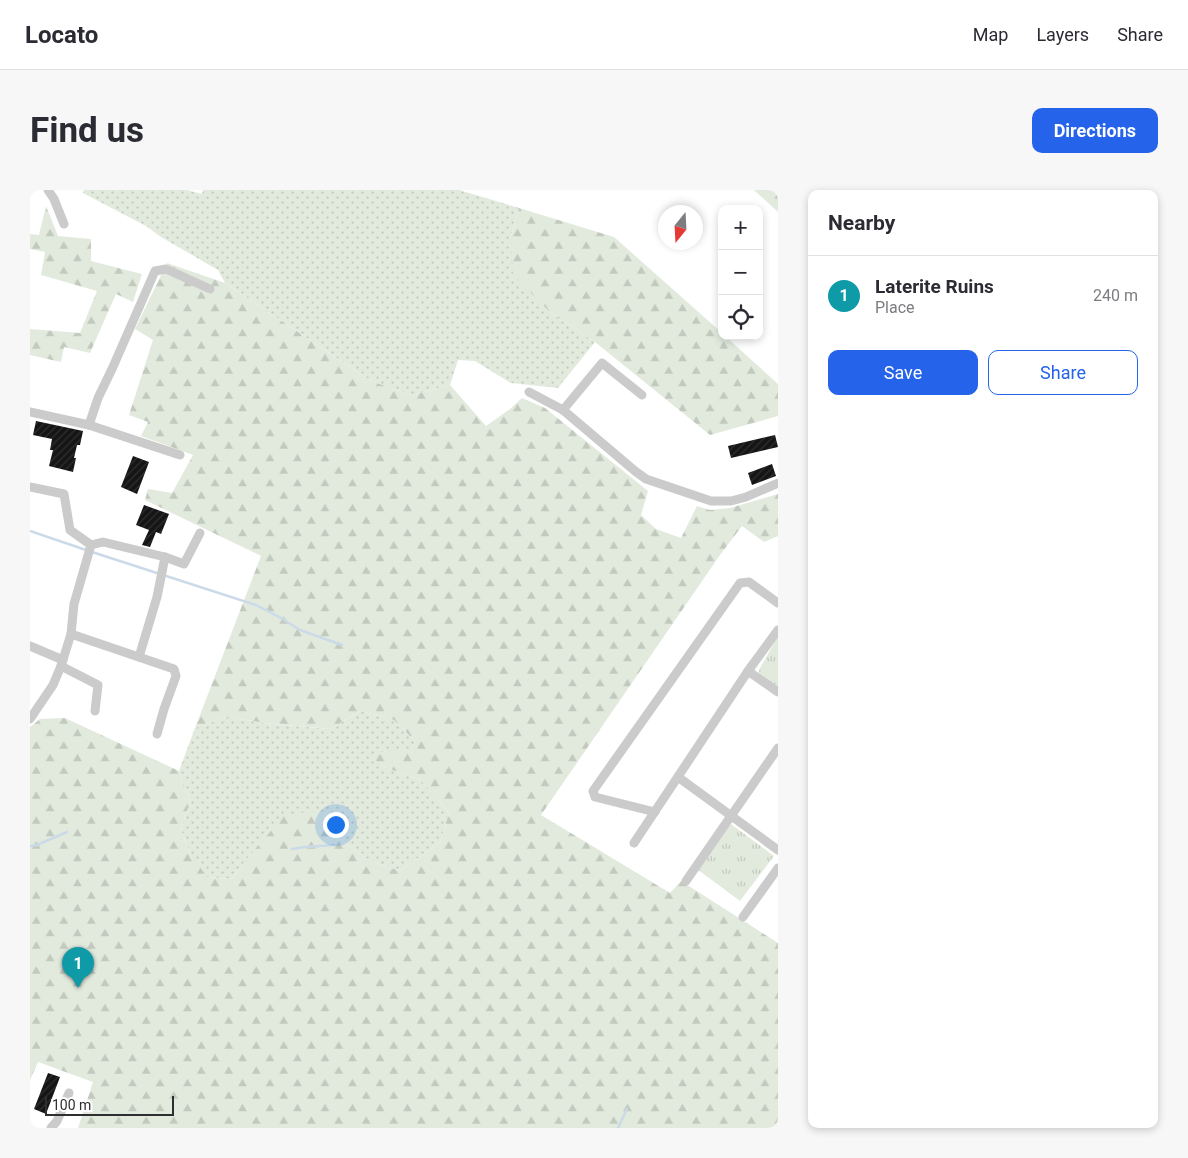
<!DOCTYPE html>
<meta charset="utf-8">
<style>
:root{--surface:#fff;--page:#f7f7f7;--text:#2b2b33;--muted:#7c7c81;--line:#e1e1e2;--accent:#2563eb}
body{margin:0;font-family:Roboto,sans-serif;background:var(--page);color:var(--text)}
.controls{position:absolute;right:15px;top:15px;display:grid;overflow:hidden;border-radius:10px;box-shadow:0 2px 8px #0003}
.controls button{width:45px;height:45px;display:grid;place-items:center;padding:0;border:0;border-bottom:1px solid var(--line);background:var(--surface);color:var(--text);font:25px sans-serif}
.compass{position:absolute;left:628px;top:15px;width:45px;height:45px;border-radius:50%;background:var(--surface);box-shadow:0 2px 8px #0003;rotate:198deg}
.scale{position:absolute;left:15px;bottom:12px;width:129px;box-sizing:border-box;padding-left:5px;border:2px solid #2e2e2e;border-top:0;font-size:14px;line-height:18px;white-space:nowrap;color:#2e2e2e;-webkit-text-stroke:4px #fff;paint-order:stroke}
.you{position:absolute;left:305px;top:634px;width:18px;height:18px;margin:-12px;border:4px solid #fff;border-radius:50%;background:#1a73e8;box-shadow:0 0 0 8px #1a73e833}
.badge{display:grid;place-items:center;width:32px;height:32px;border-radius:50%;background:var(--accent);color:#fff;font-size:16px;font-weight:700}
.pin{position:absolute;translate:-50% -41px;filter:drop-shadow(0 1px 2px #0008)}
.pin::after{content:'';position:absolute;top:26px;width:18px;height:15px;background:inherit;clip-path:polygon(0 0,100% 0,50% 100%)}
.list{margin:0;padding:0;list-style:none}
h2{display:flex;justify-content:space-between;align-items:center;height:65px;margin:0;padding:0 20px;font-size:21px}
h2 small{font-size:16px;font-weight:400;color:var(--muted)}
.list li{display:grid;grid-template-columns:32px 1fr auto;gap:15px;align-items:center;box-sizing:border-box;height:80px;padding:0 20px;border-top:1px solid var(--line)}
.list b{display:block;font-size:19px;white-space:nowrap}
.list p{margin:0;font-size:16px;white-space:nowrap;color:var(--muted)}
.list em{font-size:16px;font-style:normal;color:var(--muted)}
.actions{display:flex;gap:10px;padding:15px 20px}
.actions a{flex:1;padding:11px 0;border:1px solid var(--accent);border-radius:10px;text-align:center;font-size:18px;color:var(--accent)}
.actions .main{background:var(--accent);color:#fff}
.icon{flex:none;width:28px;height:28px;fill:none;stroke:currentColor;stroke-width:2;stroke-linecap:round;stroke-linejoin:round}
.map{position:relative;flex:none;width:748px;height:938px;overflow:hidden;border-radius:10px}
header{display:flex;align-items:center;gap:30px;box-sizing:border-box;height:70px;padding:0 25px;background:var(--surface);border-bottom:1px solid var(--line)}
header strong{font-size:24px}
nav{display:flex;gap:28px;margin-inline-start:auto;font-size:18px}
.intro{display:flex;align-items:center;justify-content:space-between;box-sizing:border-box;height:120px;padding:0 30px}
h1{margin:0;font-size:35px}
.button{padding:12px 22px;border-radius:10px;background:var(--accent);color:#fff;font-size:18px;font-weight:700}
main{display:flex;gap:30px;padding:0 30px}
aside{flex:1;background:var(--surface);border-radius:10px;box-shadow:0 2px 8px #0003}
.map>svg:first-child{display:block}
.grass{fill:url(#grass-dots)}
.forest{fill:url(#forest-firs)}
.park{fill:url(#park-tufts)}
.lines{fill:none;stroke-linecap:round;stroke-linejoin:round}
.stream{stroke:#cbdae8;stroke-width:2.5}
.building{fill:url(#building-hatch)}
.minor{stroke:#cbcbcb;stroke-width:9}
</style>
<header>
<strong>Locato</strong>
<nav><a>Map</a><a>Layers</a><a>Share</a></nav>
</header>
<div class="intro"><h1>Find us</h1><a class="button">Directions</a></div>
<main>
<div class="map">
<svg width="748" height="938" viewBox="0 0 748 938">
<defs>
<pattern id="grass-dots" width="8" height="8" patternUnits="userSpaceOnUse" patternTransform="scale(1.25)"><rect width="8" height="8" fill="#e2eadd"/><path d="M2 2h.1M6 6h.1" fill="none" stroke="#c2c9be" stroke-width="1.8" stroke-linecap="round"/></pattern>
<pattern id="forest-firs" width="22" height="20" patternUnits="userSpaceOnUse" patternTransform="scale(1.25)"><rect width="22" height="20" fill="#e2eadd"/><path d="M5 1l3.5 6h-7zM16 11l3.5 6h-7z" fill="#c2c9be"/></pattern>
<pattern id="park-tufts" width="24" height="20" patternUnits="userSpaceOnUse" patternTransform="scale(1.25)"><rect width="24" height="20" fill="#e2eadd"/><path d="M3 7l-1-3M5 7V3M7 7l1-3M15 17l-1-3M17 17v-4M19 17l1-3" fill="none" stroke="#c2c9be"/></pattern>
<pattern id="building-hatch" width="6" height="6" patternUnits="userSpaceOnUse" patternTransform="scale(1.25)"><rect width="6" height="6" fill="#151515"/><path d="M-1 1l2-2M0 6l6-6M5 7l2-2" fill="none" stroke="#2f2f2f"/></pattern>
</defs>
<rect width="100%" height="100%" fill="#fff"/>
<!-- grass -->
<g class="grass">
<polygon points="54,0 157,0 172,4 173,0 429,0 489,18 481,46 520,122 565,152 528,198 481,193 445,171 428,170 420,195 381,205 341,191 195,93 188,80 131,47 116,36 53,3"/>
<polygon points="331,521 364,530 385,551 381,562 356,561 343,566 351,576 391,590 419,623 410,652 370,681 340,671 306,646 293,620 220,665 202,689 176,687 0,808 160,663 151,640 160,611 149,581 165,538 196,527 243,534 300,539"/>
</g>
<!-- forest -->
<g class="forest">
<polygon points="724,0 748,0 748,22"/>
<polygon points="16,16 28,46 61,49 61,71 112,84 103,112 86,104 60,163 34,157 31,172 0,165 0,139 50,143 67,101 11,85 15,62 0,59 0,44 9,45"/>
<polygon points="489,18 584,47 692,143 692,146 695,146 748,194 748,226 680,245 565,152 520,122 483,85 481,46"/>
<polygon points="137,73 195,93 341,191 381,205 420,195 456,236 480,219 492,208 515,218 618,301 611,325 626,339 651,348 667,316 680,320 700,318 748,304 748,346 734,352 712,336 690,365 511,625 640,703 651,691 748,753 748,938 48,938 63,892 8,872 0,890 0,537 10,529 35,528 149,581 160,611 151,640 160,663 177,687 202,689 220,665 255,625 293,620 306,646 340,671 370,681 410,652 419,623 391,590 351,576 342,566 356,561 381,561 385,551 364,530 331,521 300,539 243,534 196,527 165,538 231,366 115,310 118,299 142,303 163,265 111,246 118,232 99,225 123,150 105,139"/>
</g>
<!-- park -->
<g class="park">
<polygon points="748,446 748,498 730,486 729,480"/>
<polygon points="701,634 744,666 710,711 667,679"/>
</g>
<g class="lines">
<!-- stream -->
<g class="stream">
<polyline points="0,341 56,360"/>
<polyline points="62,362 226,415 251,428 270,440 312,455"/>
<polyline points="0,656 7,655 37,642"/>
<polyline points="262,659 275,657 304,655"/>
<polyline points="588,938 597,919"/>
</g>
</g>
<!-- building -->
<g class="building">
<polygon points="6,231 53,241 50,255 47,255 44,268 46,268 43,282 19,276 23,260 20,260 22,249 3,245"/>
<polygon points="745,245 748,257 701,268 698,256"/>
<polygon points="103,266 119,272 107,304 91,297"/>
<polygon points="742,274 746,286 722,295 718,283"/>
<polygon points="114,315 139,324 131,344 126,342 120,357 112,355 119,340 106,335"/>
<polygon points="18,883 30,887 16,924 4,919"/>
</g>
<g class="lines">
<!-- minor -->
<g class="minor">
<polyline points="18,0 24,9 34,34"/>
<polyline points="499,202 533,220 605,281 616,289 681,311 701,311 716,307 748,293"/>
<polyline points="533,220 572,173 612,205"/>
<polyline points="0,222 59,235 150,265"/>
<polyline points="59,235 68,208 82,179 125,81 136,79 180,99"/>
<polyline points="0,297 34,304 40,340 61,355 44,414 41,444 31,476 23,495 0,529"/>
<polyline points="61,355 73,352 135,367 154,374 170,343"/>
<polyline points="41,444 144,479 146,486 134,519 127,544"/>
<polyline points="0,456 33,470"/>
<polyline points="109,467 127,407 135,367"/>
<polyline points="31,476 68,495 65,521"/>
<polyline points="718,481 748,502"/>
<polyline points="648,587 748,660"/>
<polyline points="625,622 565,607 563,601 710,393 719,392 748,413"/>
<polyline points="604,653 718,481 748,440"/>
<polyline points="656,691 748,558"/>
<polyline points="713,727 748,678"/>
<polyline points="21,938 27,931 39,903"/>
</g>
</g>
</svg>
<div class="controls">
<button>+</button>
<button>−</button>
<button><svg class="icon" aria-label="locate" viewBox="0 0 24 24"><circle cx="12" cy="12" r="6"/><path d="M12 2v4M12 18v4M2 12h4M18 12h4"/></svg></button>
</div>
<svg class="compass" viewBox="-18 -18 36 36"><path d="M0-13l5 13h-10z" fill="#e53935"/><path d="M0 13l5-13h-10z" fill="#7c7c81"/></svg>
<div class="scale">100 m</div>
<div class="you"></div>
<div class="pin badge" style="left:48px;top:798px;background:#0f9aa8">1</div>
</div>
<aside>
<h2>Nearby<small></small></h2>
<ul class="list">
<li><span class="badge" style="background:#0f9aa8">1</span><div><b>Laterite Ruins</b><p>Place</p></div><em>240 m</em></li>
</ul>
<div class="actions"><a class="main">Save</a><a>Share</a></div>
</aside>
</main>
